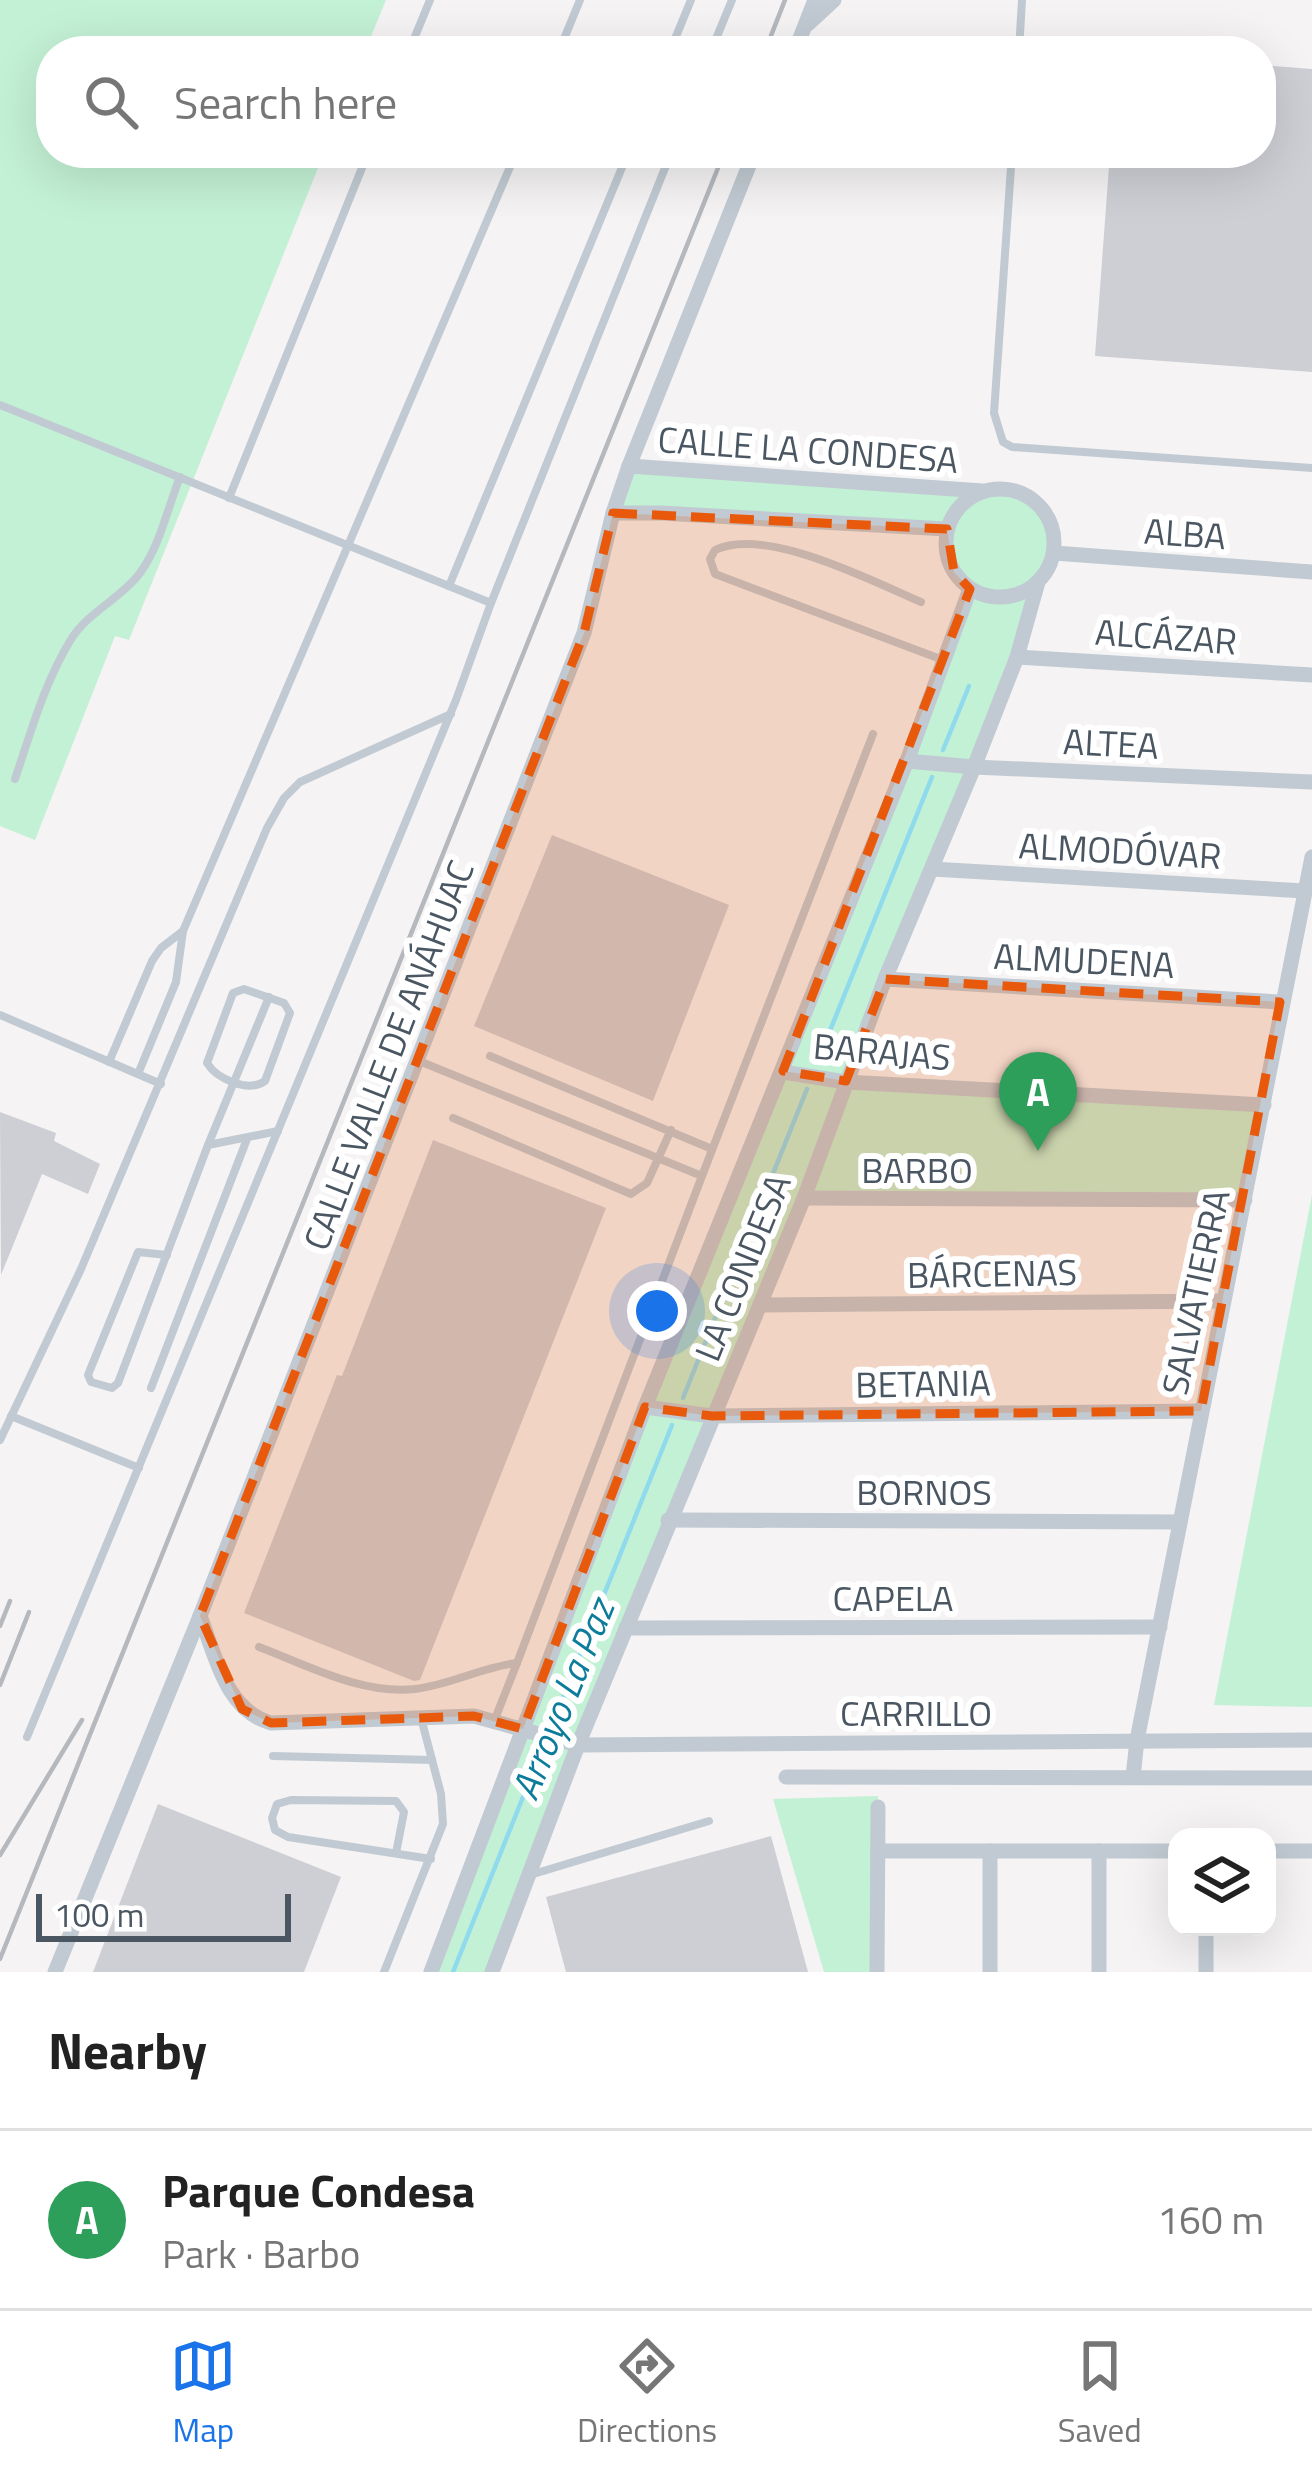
<!DOCTYPE html>
<meta charset="utf-8">
<style>
:root{--surface:#fff;--page:#f6f6f6;--text:#222;--muted:#767676;--line:#e0e0e0;--accent:#1a73e8}
body{margin:0;font-family:"Titillium Web",sans-serif;background:var(--page);color:var(--text)}
.controls{position:absolute;right:36px;bottom:36px;display:grid;overflow:hidden;border-radius:24px;box-shadow:0 12px 48px #0002}
.controls button{width:108px;height:108px;display:grid;place-items:center;padding:0;border:0;border-bottom:3px solid var(--line);background:var(--surface);color:var(--text);font:60px sans-serif}
.scale{position:absolute;left:36px;bottom:30px;width:255px;box-sizing:border-box;padding-left:12px;border:6px solid #4a5661;border-top:0;font-size:33px;line-height:42px;white-space:nowrap;color:#4a5661;-webkit-text-stroke:9px #fff;paint-order:stroke}
.you{position:absolute;left:657px;top:1311px;width:42px;height:42px;margin:-30px;border:9px solid #fff;border-radius:50%;background:#1a73e8;box-shadow:0 0 0 18px #1a73e833}
.badge{display:grid;place-items:center;width:78px;height:78px;border-radius:50%;background:var(--accent);color:#fff;font-size:39px;font-weight:700}
.pin{position:absolute;translate:-50% -99px;filter:drop-shadow(0 3px 6px #0008)}
.pin::after{content:'';position:absolute;top:63px;width:42px;height:36px;background:inherit;clip-path:polygon(0 0,100% 0,50% 100%)}
.list{margin:0;padding:0;list-style:none}
h2{display:flex;justify-content:space-between;align-items:center;height:156px;margin:0;padding:0 48px;font-size:51px}
h2 small{font-size:39px;font-weight:400;color:var(--muted)}
.list li{display:grid;grid-template-columns:78px 1fr auto;gap:36px;align-items:center;box-sizing:border-box;height:180px;padding:0 48px;border-top:3px solid var(--line)}
.list b{display:block;font-size:45px;white-space:nowrap}
.list p{margin:0;font-size:39px;white-space:nowrap;color:var(--muted)}
.list em{font-size:39px;font-style:normal;color:var(--muted)}
.icon{flex:none;width:66px;height:66px;fill:none;stroke:currentColor;stroke-width:2;stroke-linecap:round;stroke-linejoin:round}
.map{position:relative;flex:none;width:1312px;height:1972px;overflow:hidden}
.search{position:absolute;background:var(--surface);box-shadow:0 12px 48px #0002;left:36px;right:36px;top:36px;height:132px;display:flex;align-items:center;gap:30px;box-sizing:border-box;padding:0 42px;border-radius:48px;color:var(--muted);font-size:45px}
.sheet{height:336px;background:var(--surface)}
nav{display:flex;justify-content:space-around;align-items:center;box-sizing:border-box;height:168px;border-top:3px solid var(--line);background:var(--surface);font-size:33px;color:var(--muted)}
nav a{display:grid;justify-items:center;gap:6px}
nav .on{color:var(--accent)}
.map>svg:first-child{display:block}
.green{fill:#c3f1d5}
.lines{fill:none;stroke-linecap:round;stroke-linejoin:round}
.stream{stroke:#90daee;stroke-width:4.5}
.building{fill:#cdcfd5}
.service{stroke:#c1cad2;stroke-width:8}
.minor{stroke:#c1cad2;stroke-width:15}
.rail{stroke:#b5b8bd;stroke-width:4.5}
.marked{fill:#e8590c;fill-opacity:0.2;stroke:#e8590c;stroke-width:9;stroke-dasharray:24 15;stroke-linejoin:round}
.labels{text-anchor:middle;dominant-baseline:central;stroke-width:12;stroke-linejoin:round;paint-order:stroke}
.street-label{font-size:36px;fill:#4a5661;stroke:#fff}
.water-label{font-size:39px;font-style:italic;fill:#0c7c9b;stroke:#fff}
</style>
<div class="map">
<svg width="1312" height="1972" viewBox="0 0 1312 1972">
<rect width="100%" height="100%" fill="#f5f3f3"/>
<!-- green -->
<g class="green">
<polygon points="0,0 386,0 365,51 51,51 51,153 324,153 129,640 115,636 35,840 0,826"/>
<path d="M629 466 982 491C1042 480 1074 534 1038 582L846 1081 1264 1105 1245 1200 804 1199 492 1972H431L970 589C952 570 946 556 947 529L613 513Z"/>
<polygon points="1312,1195 1312,1707 1214,1705"/>
<polygon points="878,1796 877,1972 824,1972 773,1799"/>
</g>
<g class="lines">
<!-- stream -->
<g class="stream">
<polyline points="943,750 969,686"/>
<polyline points="817,1063 932,777"/>
<polyline points="683,1398 807,1089"/>
<polyline points="549,1732 672,1425"/>
<polyline points="453,1972 545,1742"/>
</g>
</g>
<!-- building -->
<g class="building">
<polygon points="1261,65 1312,69 1312,372 1095,356 1110,153 1261,153"/>
<polygon points="552,835 729,905 653,1101 474,1026"/>
<polygon points="0,1112 56,1133 54,1141 100,1164 88,1194 42,1174 1,1275"/>
<polygon points="433,1140 606,1208 420,1680 414,1681 244,1613 337,1375 342,1376"/>
<polygon points="158,1804 341,1877 304,1972 93,1972"/>
<polygon points="771,1836 808,1972 566,1972 546,1897"/>
</g>
<g class="lines">
<!-- service -->
<g class="service">
<polyline points="409,51 430,0"/>
<polyline points="559,51 580,0"/>
<polyline points="670,51 691,0"/>
<polyline points="711,51 732,0"/>
<polyline points="1019,51 1022,0"/>
<polyline points="1012,153 994,413 1003,442 1012,447 1312,468"/>
<polyline points="0,405 491,603"/>
<polyline points="229,498 368,153"/>
<polyline points="449,586 628,153"/>
<path d="M921 602C872 581 766 526 715 550L710 559 715 574 943 660"/>
<path d="M15 779C31 732 44 684 70 641 87 613 115 602 136 578 159 551 167 509 180 477"/>
<path d="M244 989 284 1003 290 1013 265 1081C248 1093 217 1079 207 1063L233 993Z"/>
<polyline points="0,1015 161,1084"/>
<polyline points="490,1056 712,1149"/>
<polyline points="109,1062 152,961 161,948 183,931"/>
<polyline points="138,1074 176,982 183,931 516,153"/>
<polyline points="453,1118 631,1194 647,1183 671,1130"/>
<polyline points="208,1145 269,997"/>
<polyline points="702,1176 873,734"/>
<polyline points="167,1255 138,1252 88,1375 91,1382 112,1388 118,1383 208,1145 278,1131"/>
<polyline points="151,1388 247,1139"/>
<polyline points="11,1416 139,1468"/>
<polyline points="0,1440 81,1269 267,828 284,798 300,782 451,714"/>
<path d="M259 1647C307 1665 362 1695 415 1689 450 1685 482 1667 517 1663L702 1176 419 1061"/>
<polyline points="495,1719 517,1663"/>
<polyline points="27,1737 456,700 491,603 671,153"/>
<polyline points="273,1756 432,1760"/>
<polyline points="396,1853 404,1812 396,1801 291,1800 277,1804 272,1818 275,1830 288,1837 431,1859"/>
<polyline points="530,1875 709,1821"/>
<polyline points="384,1972 443,1824 441,1794 421,1718"/>
</g>
<!-- minor -->
<g class="minor">
<polyline points="808,24 834,0"/>
<polyline points="795,51 815,0"/>
<polyline points="629,466 982,491"/>
<circle cx="1000" cy="543" r="54"/>
<polyline points="613,513 661,513 947,529"/>
<polyline points="1054,553 1312,572"/>
<polyline points="1017,657 1312,675"/>
<polyline points="907,761 974,767 1312,782"/>
<polyline points="932,869 1305,891"/>
<polyline points="885,979 1280,1002"/>
<polyline points="783,1072 846,1082 1264,1105"/>
<polyline points="804,1198 1245,1200"/>
<polyline points="761,1305 1223,1301"/>
<polyline points="645,1407 712,1416 1201,1411"/>
<polyline points="668,1520 1180,1522"/>
<path d="M200 1616C216 1656 225 1710 271 1723L474 1716 578 1745 1312 1740"/>
<polyline points="626,1628 1160,1627"/>
<polyline points="786,1777 1312,1778"/>
<polyline points="1133,1777 1137,1740 1312,857"/>
<polyline points="878,1851 1177,1851"/>
<polyline points="1267,1851 1312,1851"/>
<polyline points="55,1972 200,1616 584,633 613,513 629,466 754,153"/>
<polyline points="431,1972 645,1407 907,761 970,589"/>
<polyline points="492,1972 578,1745 804,1198 885,979 974,767 1017,657 1038,582"/>
<polyline points="877,1972 878,1807"/>
<polyline points="990,1972 990,1851"/>
<polyline points="1099,1972 1099,1851"/>
<polyline points="1206,1972 1206,1927"/>
</g>
<!-- rail -->
<g class="rail">
<polyline points="765,51 785,0"/>
<polyline points="0,1626 10,1601"/>
<polyline points="0,1685 29,1612"/>
<polyline points="0,1855 82,1720"/>
<polyline points="0,1959 724,153"/>
</g>
</g>
<!-- marked area -->
<path class="marked" d="M613 513 947 529 954 572 970 589 783 1071 846 1081 885 979 1280 1002 1201 1411 712 1416 645 1407 523 1729 474 1716 271 1723 242 1709 200 1616 584 633Z"/>
<g class="labels">
<!-- street labels -->
<g class="street-label">
<text transform="translate(808 449) rotate(4)">CALLE LA CONDESA</text>
<text transform="translate(1185 533) rotate(4)">ALBA</text>
<text transform="translate(1166 636) rotate(4)">ALCÁZAR</text>
<text transform="translate(1111 743) rotate(3)">ALTEA</text>
<text transform="translate(1120 850) rotate(3)">ALMODÓVAR</text>
<text transform="translate(1084 960) rotate(3)">ALMUDENA</text>
<text transform="translate(882 1051) rotate(5)">BARAJAS</text>
<text transform="translate(388 1055) rotate(-69)">CALLE VALLE DE ANÁHUAC</text>
<text x="917" y="1169">BARBO</text>
<text transform="translate(742 1267) rotate(-68)">LA CONDESA</text>
<text transform="translate(992 1273) rotate(-1)">BÁRCENAS</text>
<text transform="translate(1195 1292) rotate(-78)">SALVATIERRA</text>
<text transform="translate(923 1383) rotate(-1)">BETANIA</text>
<text x="924" y="1491">BORNOS</text>
<text x="893" y="1597">CAPELA</text>
<text x="916" y="1712">CARRILLO</text>
</g>
<!-- water labels -->
<g class="water-label">
<text transform="translate(562 1699) rotate(-68)">Arroyo La Paz</text>
</g>
</g>
</svg>
<div class="controls">
<button><svg class="icon" aria-label="layers" viewBox="0 0 24 24"><path d="M12 4l9 5-9 5-9-5zM3 14l9 5 9-5"/></svg></button>
</div>
<div class="scale">100 m</div>
<div class="you"></div>
<div class="pin badge" style="left:1038px;top:1151px;background:#2e9e5b">A</div>
<div class="search"><svg class="icon" aria-label="search" viewBox="0 0 24 24"><circle cx="10" cy="10" r="6"/><path d="M15 15l6 6"/></svg>Search here</div>
</div>
<section class="sheet">
<h2>Nearby<small></small></h2>
<ul class="list">
<li><span class="badge" style="background:#2e9e5b">A</span><div><b>Parque Condesa</b><p>Park · Barbo</p></div><em>160 m</em></li>
</ul>
</section>
<nav>
<a class="on"><svg class="icon" aria-label="map" viewBox="0 0 24 24"><path d="M3 6l6-2 6 2 6-2v14l-6 2-6-2-6 2zM9 4v14M15 6v14"/></svg>Map</a>
<a><svg class="icon" aria-label="directions" viewBox="0 0 24 24"><path d="M12 3l9 9-9 9-9-9zM9 14v-3h6M13 9l2 2-2 2"/></svg>Directions</a>
<a><svg class="icon" aria-label="saved" viewBox="0 0 24 24"><path d="M7 4h10v16l-5-4-5 4z"/></svg>Saved</a>
</nav>
